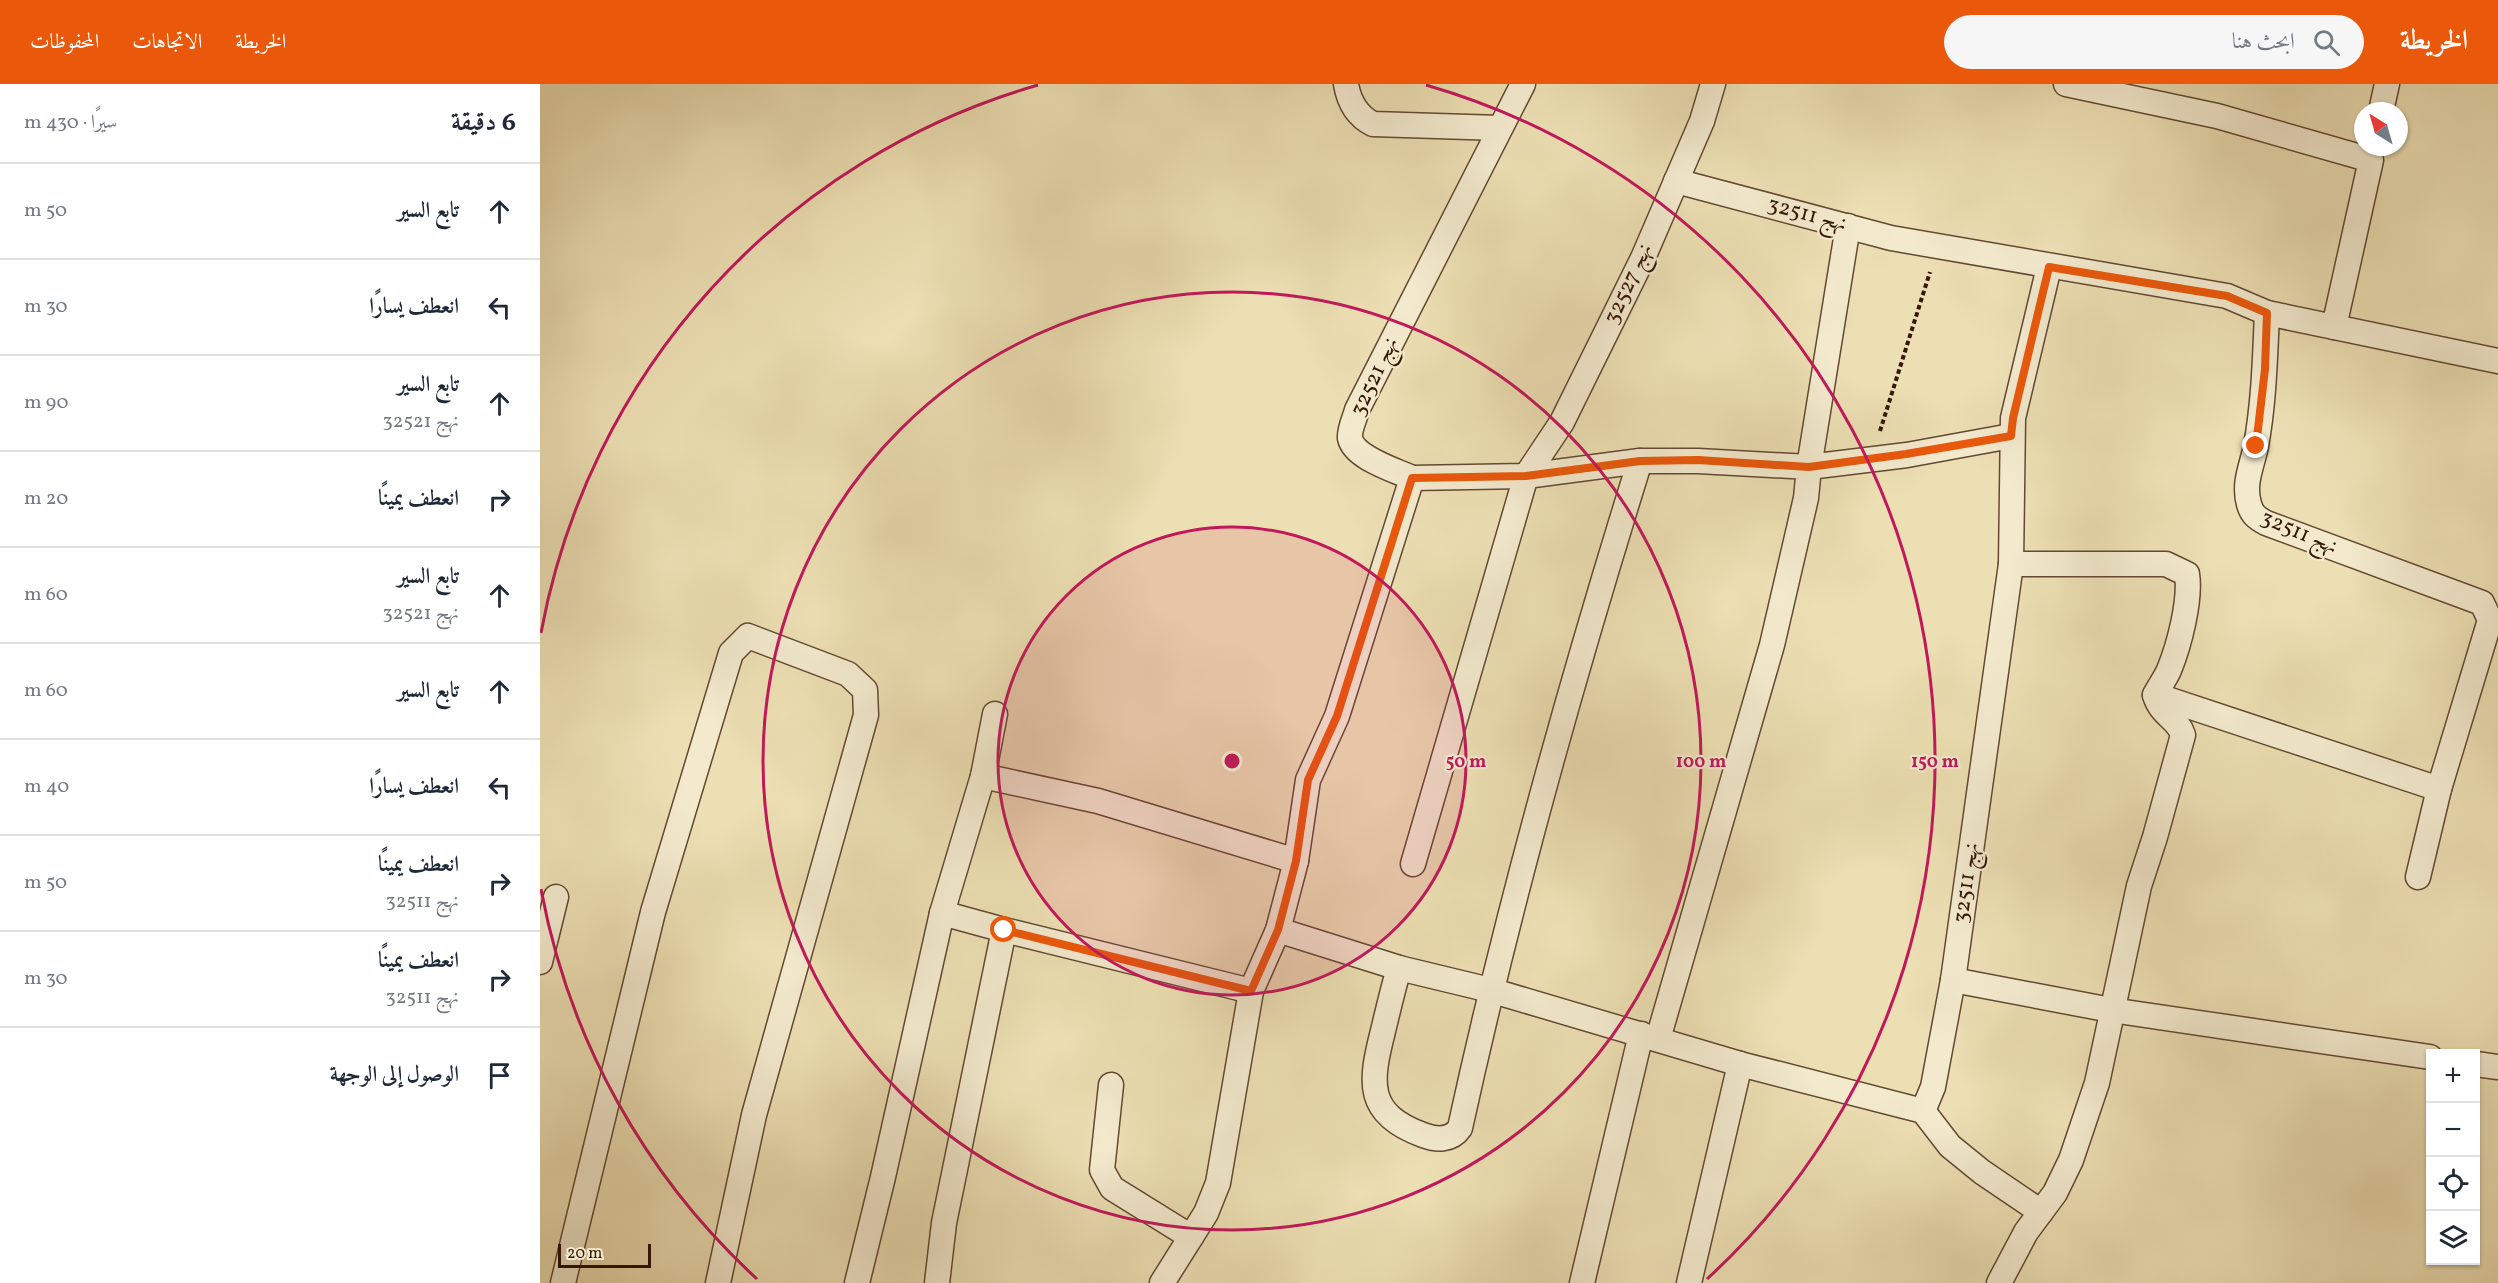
<!DOCTYPE html>
<html lang="ar">
<meta charset="utf-8">
<style>
:root{--surface:#fff;--page:#f6f6f7;--text:#1f2937;--muted:#747a83;--line:#e0e1e3;--accent:#ea580c}
body{margin:0;font-family:Vollkorn,Amiri,serif;background:var(--page);color:var(--text);direction:rtl}
.controls{position:absolute;right:18px;bottom:18px;display:grid;overflow:hidden;border-radius:0px;box-shadow:0 2px 4px #0004}
.controls button{width:54px;height:54px;display:grid;place-items:center;padding:0;border:0;border-bottom:2px solid var(--line);background:var(--surface);color:var(--text);font:30px sans-serif}
.compass{position:absolute;left:1814px;top:18px;width:54px;height:54px;border-radius:50%;background:var(--surface);box-shadow:0 2px 4px #0004;rotate:323deg}
.scale{position:absolute;left:18px;bottom:15px;width:93px;box-sizing:border-box;padding-left:6px;border:3px solid #351707;border-top:0;font-size:16px;line-height:21px;white-space:nowrap;color:#351707;-webkit-text-stroke:4px #f3eace;paint-order:stroke}
.stop{position:absolute;width:18px;height:18px;margin:-14px;border:4px solid #ea580c;border-radius:50%;background:#fff}
.stop.end{background:#ea580c;border-color:#fff;box-shadow:0 2px 6px #0008}
.list{margin:0;padding:0;list-style:none}
h2{display:flex;justify-content:space-between;align-items:center;height:78px;margin:0;padding:0 24px;font-size:26px}
h2 small{font-size:20px;font-weight:400;color:var(--muted)}
.list li{display:grid;grid-template-columns:39px 1fr auto;gap:18px;align-items:center;box-sizing:border-box;height:96px;padding:0 24px;border-top:2px solid var(--line)}
.list b{display:block;font-size:22px;white-space:nowrap}
.list p{margin:0;font-size:20px;white-space:nowrap;color:var(--muted)}
.list em{font-size:20px;font-style:normal;color:var(--muted)}
.icon{flex:none;width:33px;height:33px;fill:none;stroke:currentColor;stroke-width:2;stroke-linecap:round;stroke-linejoin:round}
.map{position:relative;flex:none;width:1958px;height:1199px;overflow:hidden;direction:ltr}
header{display:flex;align-items:center;gap:36px;box-sizing:border-box;height:84px;padding:0 30px;background:var(--accent);color:#fff}
header strong{font-size:28px}
nav{display:flex;gap:33px;margin-inline-start:auto;font-size:21px}
.search{width:420px;height:54px;background:var(--page);display:flex;align-items:center;gap:15px;box-sizing:border-box;padding:0 21px;border-radius:33px;color:var(--muted);font-size:22px}
main{display:flex}
aside{flex:1;background:var(--surface)}
.map>svg:first-child{display:block}
.lines{fill:none;stroke-linecap:round;stroke-linejoin:round}
.street-casing{stroke:#634932;stroke-width:27}
.path{stroke:#351707;stroke-width:4;stroke-dasharray:4.5 3;stroke-linecap:butt}
.street{stroke:#f3eace;stroke-width:24}
.route{stroke:#ea580c;stroke-width:8}
.ring{fill:none;stroke:#c2185b;stroke-width:3}
.labels{text-anchor:middle;dominant-baseline:central;stroke-width:4.5;stroke-linejoin:round;paint-order:stroke}
.street-label{font-size:22px;fill:#351707;stroke:#f3eace}
.centre{fill:#c2185b;stroke:#f3eace;stroke-width:3}
.ring-label{font-size:18px;text-anchor:middle;font-weight:bold;fill:#c2185b;stroke:#f3eace;stroke-width:4.5;stroke-linejoin:round;paint-order:stroke}
</style>
<header>
<strong>الخريطة</strong>
<div class="search"><svg class="icon" aria-label="search" viewBox="0 0 24 24"><circle cx="10" cy="10" r="6"/><path d="M15 15l6 6"/></svg>ابحث هنا</div>
<nav><a>الخريطة</a><a>الاتجاهات</a><a>المحفوظات</a></nav>
</header>
<main>
<div class="map">
<svg width="1958" height="1199" viewBox="0 0 1958 1199">
<rect width="100%" height="100%" fill="#ecdfb3"/>
<filter id="stains"><feTurbulence type="fractalNoise" baseFrequency=".00333" numOctaves="4"/><feColorMatrix values="0 0 0 0 .2 0 0 0 0 .09 0 0 0 0 .02 0 0 0 .5 -.17"/></filter>
<radialGradient id="worn" r=".72"><stop offset=".6" stop-color="#630" stop-opacity="0"/><stop offset="1" stop-color="#630" stop-opacity=".3"/></radialGradient>
<g class="lines">
<!-- street casing -->
<g class="street-casing">
<g id="street">
<path d="M806 0C809 18 817 32 833 40L960 44"/>
<polyline points="1526,0 1677,32 1831,76 1794,243"/>
<polyline points="1841,27 1847,0"/>
<path d="M1136 97 1351 154 1687 212 1727 229C1725 273 1724 318 1716 362 1712 382 1703 399 1709 420 1712 431 1717 434 1726 439L1942 519 1950 536 1899 705 1878 793"/>
<polyline points="1308,142 1269,383 1367,371 1471,352"/>
<polyline points="1727,229 1958,277"/>
<polyline points="872,394 986,392 1100,377 1158,377 1269,383 1266,414 1232,561 1118,955"/>
<polyline points="1615,611 1899,705"/>
<polyline points="443,692 558,717 756,777 738,846 711,907 678,1099 666,1129 622,1199"/>
<path d="M756 777 768 696 797 632 872 394C855 386 814 374 810 354 809 346 815 334 817 326L983 0"/>
<polyline points="873,780 986,392 1022,338 1103,174 1162,37 1173,0"/>
<polyline points="402,829 464,846 711,907"/>
<polyline points="738,846 859,884 950,906 1200,980 1383,1027 1410,1062 1442,1088 1501,1128"/>
<polyline points="0,878 16,813"/>
<path d="M859 884C853 905 848 926 843 947 830 998 825 1030 883 1051 896 1056 911 1057 920 1044 969 819 1031 598 1100 377"/>
<polyline points="1413,896 1571,926 1890,973"/>
<polyline points="1936,980 1958,983"/>
<polyline points="571,1001 562,1086 572,1104 651,1153"/>
<polyline points="1383,1027 1393,1003 1413,896 1471,480 1473,334 1509,183"/>
<polyline points="23,1199 113,828 191,569 208,552 308,590 325,606 326,631 214,1031 178,1199"/>
<polyline points="317,1199 343,1093 402,829 443,692 455,630"/>
<polyline points="397,1199 404,1139 464,846"/>
<polyline points="1042,1199 1101,950"/>
<polyline points="1149,1199 1200,980"/>
<path d="M1459 1199 1486 1148 1515 1109 1531 1076 1557 999 1599 802 1615 753 1643 651C1638 634 1621 632 1615 611 1619 603 1625 595 1629 586 1639 562 1651 516 1647 490L1626 480H1471"/>
</g>
</g>
<!-- path -->
<polyline class="path" points="1340,347 1390,188"/>
<!-- street -->
<use href="#street" class="street"/>
</g>
<g class="lines">
<!-- route -->
<polyline class="route" points="464,846 711,907 738,846 756,777 768,696 797,632 872,394 986,392 1100,377 1158,376 1269,383 1366,370 1471,352 1473,334 1509,183 1687,212 1727,229 1725,285 1716,362"/>
</g>
<!-- distance rings -->
<circle cx="692" cy="677" r="234" fill="#c2185b" fill-opacity=".12"/>
<g class="ring">
<circle cx="692" cy="677" r="234"/>
<circle cx="692" cy="677" r="469"/>
<path d="M217 1195A703 703 0 0 1 1 805M1 549A703 703 0 0 1 498 1M886 1A703 703 0 0 1 1167 1195"/>
</g>
<g class="labels">
<!-- street labels -->
<g class="street-label">
<text transform="translate(1267 131) rotate(15)">نهج 32511</text>
<text transform="translate(1089 200) rotate(-65)">نهج 32527</text>
<text transform="translate(835 293) rotate(-65)">نهج 32521</text>
<text transform="translate(1759 449) rotate(23)">نهج 32511</text>
<text transform="translate(1427 799) rotate(-82)">نهج 32511</text>
</g>
</g>
<circle cx="692" cy="677" r="9" class="centre"/>
<g class="ring-label">
<text x="926" y="683">50 m</text>
<text x="1161" y="683">100 m</text>
<text x="1395" y="683">150 m</text>
</g>
<rect width="100%" height="100%" filter="url(#stains)"/>
<rect width="100%" height="100%" fill="url(#worn)"/>
</svg>
<div class="controls">
<button>+</button>
<button>−</button>
<button><svg class="icon" aria-label="locate" viewBox="0 0 24 24"><circle cx="12" cy="12" r="6"/><path d="M12 2v4M12 18v4M2 12h4M18 12h4"/></svg></button>
<button><svg class="icon" aria-label="layers" viewBox="0 0 24 24"><path d="M12 4l9 5-9 5-9-5zM3 14l9 5 9-5"/></svg></button>
</div>
<svg class="compass" viewBox="-18 -18 36 36"><path d="M0-13l5 13h-10z" fill="#e53935"/><path d="M0 13l5-13h-10z" fill="#747a83"/></svg>
<div class="scale">20 m</div>
<div class="stop" style="left:464px;top:846px"></div>
<div class="stop end" style="left:1716px;top:362px"></div>
</div>
<aside>
<h2>6 دقيقة<small>سيرًا · 430 m</small></h2>
<ul class="list">
<li><svg class="icon" aria-label="ahead" viewBox="0 0 24 24"><path d="M12 20V5M6 11l6-6 6 6"/></svg><div><b>تابع السير</b></div><em>50 m</em></li>
<li><svg class="icon" aria-label="left" viewBox="0 0 24 24"><path d="M17 20v-9H6M10 6l-5 5 5 5"/></svg><div><b>انعطف يسارًا</b></div><em>30 m</em></li>
<li><svg class="icon" aria-label="ahead" viewBox="0 0 24 24"><path d="M12 20V5M6 11l6-6 6 6"/></svg><div><b>تابع السير</b><p>نهج 32521</p></div><em>90 m</em></li>
<li><svg class="icon" aria-label="right" viewBox="0 0 24 24"><path d="M7 20v-9h11M14 6l5 5-5 5"/></svg><div><b>انعطف يمينًا</b></div><em>20 m</em></li>
<li><svg class="icon" aria-label="ahead" viewBox="0 0 24 24"><path d="M12 20V5M6 11l6-6 6 6"/></svg><div><b>تابع السير</b><p>نهج 32521</p></div><em>60 m</em></li>
<li><svg class="icon" aria-label="ahead" viewBox="0 0 24 24"><path d="M12 20V5M6 11l6-6 6 6"/></svg><div><b>تابع السير</b></div><em>60 m</em></li>
<li><svg class="icon" aria-label="left" viewBox="0 0 24 24"><path d="M17 20v-9H6M10 6l-5 5 5 5"/></svg><div><b>انعطف يسارًا</b></div><em>40 m</em></li>
<li><svg class="icon" aria-label="right" viewBox="0 0 24 24"><path d="M7 20v-9h11M14 6l5 5-5 5"/></svg><div><b>انعطف يمينًا</b><p>نهج 32511</p></div><em>50 m</em></li>
<li><svg class="icon" aria-label="right" viewBox="0 0 24 24"><path d="M7 20v-9h11M14 6l5 5-5 5"/></svg><div><b>انعطف يمينًا</b><p>نهج 32511</p></div><em>30 m</em></li>
<li><svg class="icon" aria-label="arrive" viewBox="0 0 24 24"><path d="M6 21V4h12l-3 4 3 4H6"/></svg><div><b>الوصول إلى الوجهة</b></div></li>
</ul>
</aside>
</main>
